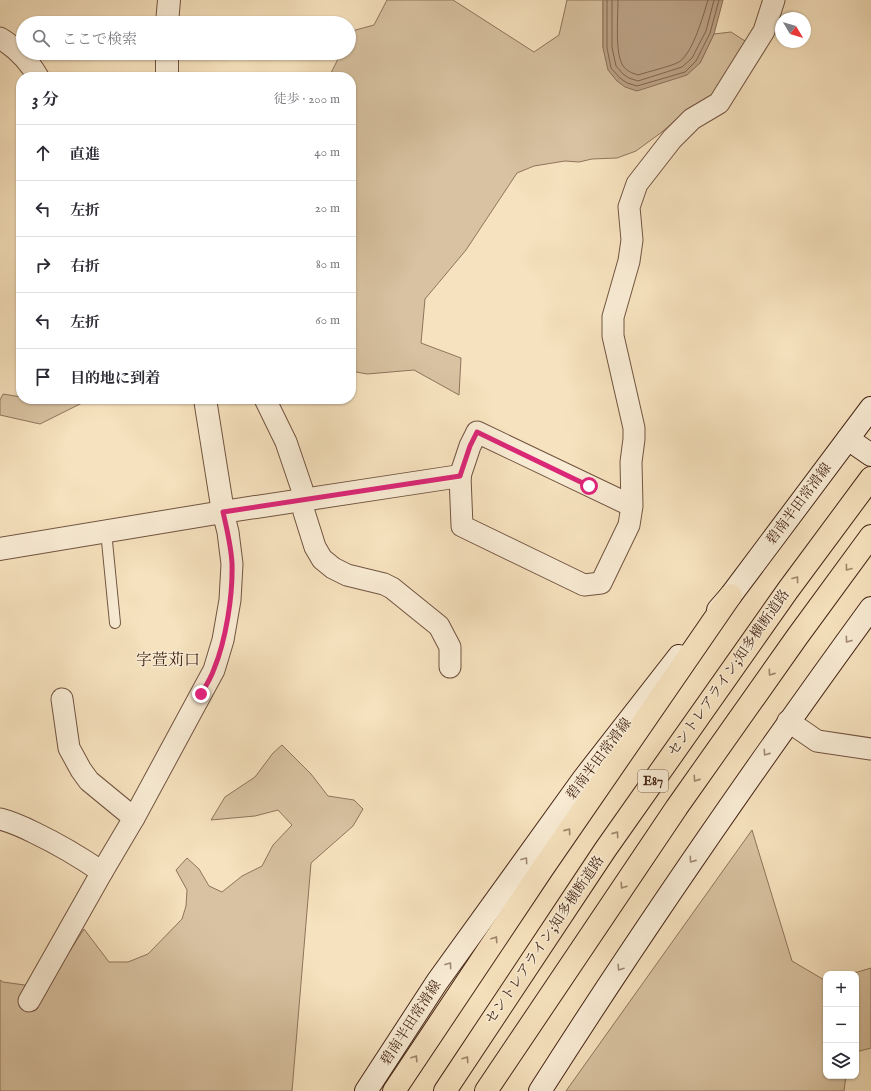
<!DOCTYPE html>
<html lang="ja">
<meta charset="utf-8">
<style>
:root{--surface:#fff;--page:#f2f2f3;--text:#2b2b33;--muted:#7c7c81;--line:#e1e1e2}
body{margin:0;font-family:"IM FELL English","Noto Serif JP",serif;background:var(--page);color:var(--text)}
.controls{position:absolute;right:12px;bottom:12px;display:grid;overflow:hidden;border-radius:8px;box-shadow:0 1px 3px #0004}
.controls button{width:36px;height:36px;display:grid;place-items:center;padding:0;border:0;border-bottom:1px solid var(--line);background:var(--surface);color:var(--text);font:20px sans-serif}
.compass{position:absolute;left:775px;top:12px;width:36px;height:36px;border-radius:50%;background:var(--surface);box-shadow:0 1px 3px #0004;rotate:128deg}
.stop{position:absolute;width:12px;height:12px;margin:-9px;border:3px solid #db2777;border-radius:50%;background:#fff}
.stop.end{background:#db2777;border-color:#fff;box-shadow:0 1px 4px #0008}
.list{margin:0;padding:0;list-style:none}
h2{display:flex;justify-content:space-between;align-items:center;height:52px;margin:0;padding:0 16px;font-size:17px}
h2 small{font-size:13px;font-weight:400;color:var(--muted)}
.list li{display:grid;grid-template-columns:26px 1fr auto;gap:12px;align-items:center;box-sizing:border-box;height:56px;padding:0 16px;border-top:1px solid var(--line)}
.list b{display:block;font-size:15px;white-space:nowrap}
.list em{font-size:13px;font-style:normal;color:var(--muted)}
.icon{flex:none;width:22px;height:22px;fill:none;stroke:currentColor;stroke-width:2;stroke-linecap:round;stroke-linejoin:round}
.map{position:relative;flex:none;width:871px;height:1091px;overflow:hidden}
.search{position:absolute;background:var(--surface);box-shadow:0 1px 3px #0004;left:16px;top:16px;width:340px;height:44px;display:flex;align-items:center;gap:10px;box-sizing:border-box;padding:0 14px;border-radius:22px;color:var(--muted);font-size:15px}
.panel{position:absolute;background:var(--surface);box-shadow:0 1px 3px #0004;left:16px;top:72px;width:340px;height:332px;border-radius:16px}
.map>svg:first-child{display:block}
.green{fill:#d8c2a1;stroke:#8f745c}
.water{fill:#baa285;stroke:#8c7059}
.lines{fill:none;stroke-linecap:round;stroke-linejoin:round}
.shore{stroke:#80644e;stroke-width:1}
.service-casing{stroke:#725440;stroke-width:12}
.minor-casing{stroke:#725440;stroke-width:23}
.tertiary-casing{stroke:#725440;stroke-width:24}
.secondary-casing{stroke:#462516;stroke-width:24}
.motorway-casing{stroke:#462516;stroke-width:24}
.service{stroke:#f9ecd5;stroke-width:10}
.minor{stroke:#f9ecd5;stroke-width:21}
.tertiary{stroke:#f9ecd5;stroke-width:22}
.secondary{stroke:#f9ecd5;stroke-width:22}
.motorway{stroke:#f6e2be;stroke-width:22}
.oneway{stroke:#9e846a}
.oneway2{stroke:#a08876}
.route{stroke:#db2777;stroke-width:5}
.labels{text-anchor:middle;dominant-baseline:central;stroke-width:3;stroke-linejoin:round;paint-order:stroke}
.shield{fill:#f9ecd5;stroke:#7c614f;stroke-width:1}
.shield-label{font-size:13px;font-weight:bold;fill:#462516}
.street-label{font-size:14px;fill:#462516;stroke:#f9ecd5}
.quarter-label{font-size:16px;fill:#462516;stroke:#f9ecd5}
</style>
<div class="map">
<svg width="871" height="1091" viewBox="0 0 871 1091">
<rect width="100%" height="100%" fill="#f6e2be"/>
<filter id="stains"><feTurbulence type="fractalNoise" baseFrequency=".005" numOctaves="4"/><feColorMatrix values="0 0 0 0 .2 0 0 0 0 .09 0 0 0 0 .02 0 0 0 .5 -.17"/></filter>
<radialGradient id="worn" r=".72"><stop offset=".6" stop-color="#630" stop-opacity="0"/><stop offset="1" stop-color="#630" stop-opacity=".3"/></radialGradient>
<!-- green -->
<g class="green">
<polygon points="387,0 453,0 534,52 559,35 567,0 603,0 603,48 700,63 714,34 731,32 745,41 743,59 714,96 689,108 662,132 636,151 617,158 592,159 579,162 565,161 534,166 517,173 466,250 425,299 421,343 461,358 459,395 414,370 367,374 351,371 351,77 329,77 341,53 349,53 349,37 352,31 374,25"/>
<polygon points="3,394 21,397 21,399 85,399 82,403 40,424 0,415 0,400"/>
<polygon points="282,745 311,774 328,796 354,800 363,809 353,826 311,863 292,1091 0,1091 0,980 3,982 46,988 84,929 109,962 128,962 148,954 182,919 186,906 187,890 176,870 187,858 199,869 209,886 222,892 242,876 262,866 273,845 292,825 278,810 255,816 211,820 225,797 255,777 273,753"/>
<polygon points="752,830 792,961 826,981 826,1076 846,1076 844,1091 566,1091"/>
<polygon points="871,968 871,1048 856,1052 856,974 851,974"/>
</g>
<!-- water -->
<polygon class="water" points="603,0 723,0 714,34 700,63 687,75 637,91 625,87 617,81 608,70 603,48"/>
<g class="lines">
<!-- shore -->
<g class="shore">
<polyline points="607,0 607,48 611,68 620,78 627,83 637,86 685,72 696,61 710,33 719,0"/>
<polyline points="612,0 612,47 616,66 623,74 629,78 638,81 682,67 692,58 706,31 714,0"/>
<path d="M618 0C618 16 615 51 622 64 625 70 631 73 638 75 647 72 672 66 679 62 693 53 703 16 708 0"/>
</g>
<!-- service casing -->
<g class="service-casing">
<polyline id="service" points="106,531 115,623"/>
</g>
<!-- minor casing -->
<g class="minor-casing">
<g id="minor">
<path d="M0 38C15 47 29 61 38 77"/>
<polyline points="265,399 286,442 302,489 304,512 315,547 322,559 333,568 347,575 384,584 392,588 439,626 450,647 450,667"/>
<polyline points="632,506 477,432 470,446 460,476 462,526 584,585 601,583 629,525 632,506 631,462 634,439 634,428 613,336 613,317 629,261 632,240 629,207 637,184 672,139 692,119 719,103 764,31 774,0"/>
<polyline points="62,699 69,748 81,770 89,781 134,818"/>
<polyline points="788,721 817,741 871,749"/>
<path d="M0 819C12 822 23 827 35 833 58 844 80 857 102 872"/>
<polyline points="29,1001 102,872 134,818 214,670 223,640 230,600 232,564 228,532 223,512"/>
</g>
</g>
<!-- tertiary casing -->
<g class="tertiary-casing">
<g id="tertiary">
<polyline points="167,23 169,0"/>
<polyline points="167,77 167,53"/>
<polyline points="205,399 223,512"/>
<polyline points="0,549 223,512 460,476"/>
</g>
</g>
<!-- secondary casing -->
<g class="secondary-casing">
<g id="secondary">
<polyline points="848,439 871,455"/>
<polyline points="718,610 731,595 871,408"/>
<polyline points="366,1091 437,982 584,778 679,656"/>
<path d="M540 1091C645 926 756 766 871 608"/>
</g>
</g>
<!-- motorway casing -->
<g class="motorway-casing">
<g id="motorway">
<polyline points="394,1091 543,868 731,595"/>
<polyline points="445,1091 605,850 788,590 871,478"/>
<polyline points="486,1091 677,807 797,637 871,536"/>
</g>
</g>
<!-- service -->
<use href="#service" class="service"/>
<!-- minor -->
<use href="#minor" class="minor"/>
<!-- tertiary -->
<use href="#tertiary" class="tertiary"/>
<!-- secondary -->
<use href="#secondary" class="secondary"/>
<!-- motorway -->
<use href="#motorway" class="motorway"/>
</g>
<!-- one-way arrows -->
<defs><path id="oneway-chevron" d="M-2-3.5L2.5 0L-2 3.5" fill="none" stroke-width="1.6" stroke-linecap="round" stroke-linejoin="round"/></defs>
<g class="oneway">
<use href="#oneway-chevron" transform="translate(848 568) rotate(127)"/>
<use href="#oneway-chevron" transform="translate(796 579) rotate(-53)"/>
<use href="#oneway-chevron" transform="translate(771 673) rotate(125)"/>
<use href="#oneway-chevron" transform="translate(696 779) rotate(125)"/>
<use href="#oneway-chevron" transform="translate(568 831) rotate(-55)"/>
<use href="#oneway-chevron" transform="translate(616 834) rotate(-55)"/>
<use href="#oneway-chevron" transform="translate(623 886) rotate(124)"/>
<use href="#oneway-chevron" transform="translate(495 939) rotate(-56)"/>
<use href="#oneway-chevron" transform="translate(415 1058) rotate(-57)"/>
<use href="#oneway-chevron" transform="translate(466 1059) rotate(-56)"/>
</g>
<g class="oneway2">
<use href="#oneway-chevron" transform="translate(848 640) rotate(126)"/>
<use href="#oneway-chevron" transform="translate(766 753) rotate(125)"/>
<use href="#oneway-chevron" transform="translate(525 860) rotate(-54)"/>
<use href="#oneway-chevron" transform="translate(692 860) rotate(125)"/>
<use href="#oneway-chevron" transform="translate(449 965) rotate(-54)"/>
<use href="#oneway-chevron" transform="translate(620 968) rotate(123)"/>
</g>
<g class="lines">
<!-- route -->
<path class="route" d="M201 694C206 686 211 678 214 669 226 640 233 595 232 563 231 546 227 529 223 512L460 476 470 446 477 432 589 486"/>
</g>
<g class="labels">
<!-- shield labels -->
<rect class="shield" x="638" y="770" width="30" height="22" rx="3"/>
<g class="shield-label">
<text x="653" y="781">E87</text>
</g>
<!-- street labels -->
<g class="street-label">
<text transform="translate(799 504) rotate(-53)">碧南半田常滑線</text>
<text transform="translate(729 673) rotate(-55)">セントレアライン;知多横断道路</text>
<text transform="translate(599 759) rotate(-53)">碧南半田常滑線</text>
<text transform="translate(545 940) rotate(-56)">セントレアライン;知多横断道路</text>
<text transform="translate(411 1023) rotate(-57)">碧南半田常滑線</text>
</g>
<!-- quarter labels -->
<g class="quarter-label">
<text x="168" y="661">字萱苅口</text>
</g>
</g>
<rect width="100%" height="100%" filter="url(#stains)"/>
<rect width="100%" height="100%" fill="url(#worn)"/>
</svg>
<div class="controls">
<button>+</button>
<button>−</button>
<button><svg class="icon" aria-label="layers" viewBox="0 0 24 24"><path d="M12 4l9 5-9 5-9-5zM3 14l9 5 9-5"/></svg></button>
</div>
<svg class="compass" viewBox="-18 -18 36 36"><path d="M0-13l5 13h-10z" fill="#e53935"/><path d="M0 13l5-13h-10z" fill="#7c7c81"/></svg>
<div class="stop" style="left:589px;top:486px"></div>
<div class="stop end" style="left:201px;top:694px"></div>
<div class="search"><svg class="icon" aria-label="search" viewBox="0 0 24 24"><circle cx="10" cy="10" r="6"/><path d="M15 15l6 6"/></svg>ここで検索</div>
<section class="panel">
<h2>3 分<small>徒歩 · 200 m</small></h2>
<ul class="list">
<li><svg class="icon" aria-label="ahead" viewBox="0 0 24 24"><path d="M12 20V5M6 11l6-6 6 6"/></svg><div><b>直進</b></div><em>40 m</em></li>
<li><svg class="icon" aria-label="left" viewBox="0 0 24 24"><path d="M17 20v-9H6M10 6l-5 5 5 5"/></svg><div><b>左折</b></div><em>20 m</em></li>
<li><svg class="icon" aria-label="right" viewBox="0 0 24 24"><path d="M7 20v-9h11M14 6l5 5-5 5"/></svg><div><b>右折</b></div><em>80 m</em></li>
<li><svg class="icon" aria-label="left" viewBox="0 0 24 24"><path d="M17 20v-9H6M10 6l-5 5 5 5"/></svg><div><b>左折</b></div><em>60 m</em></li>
<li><svg class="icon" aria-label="arrive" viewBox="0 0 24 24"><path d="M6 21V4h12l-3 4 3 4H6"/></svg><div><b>目的地に到着</b></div></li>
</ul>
</section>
</div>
